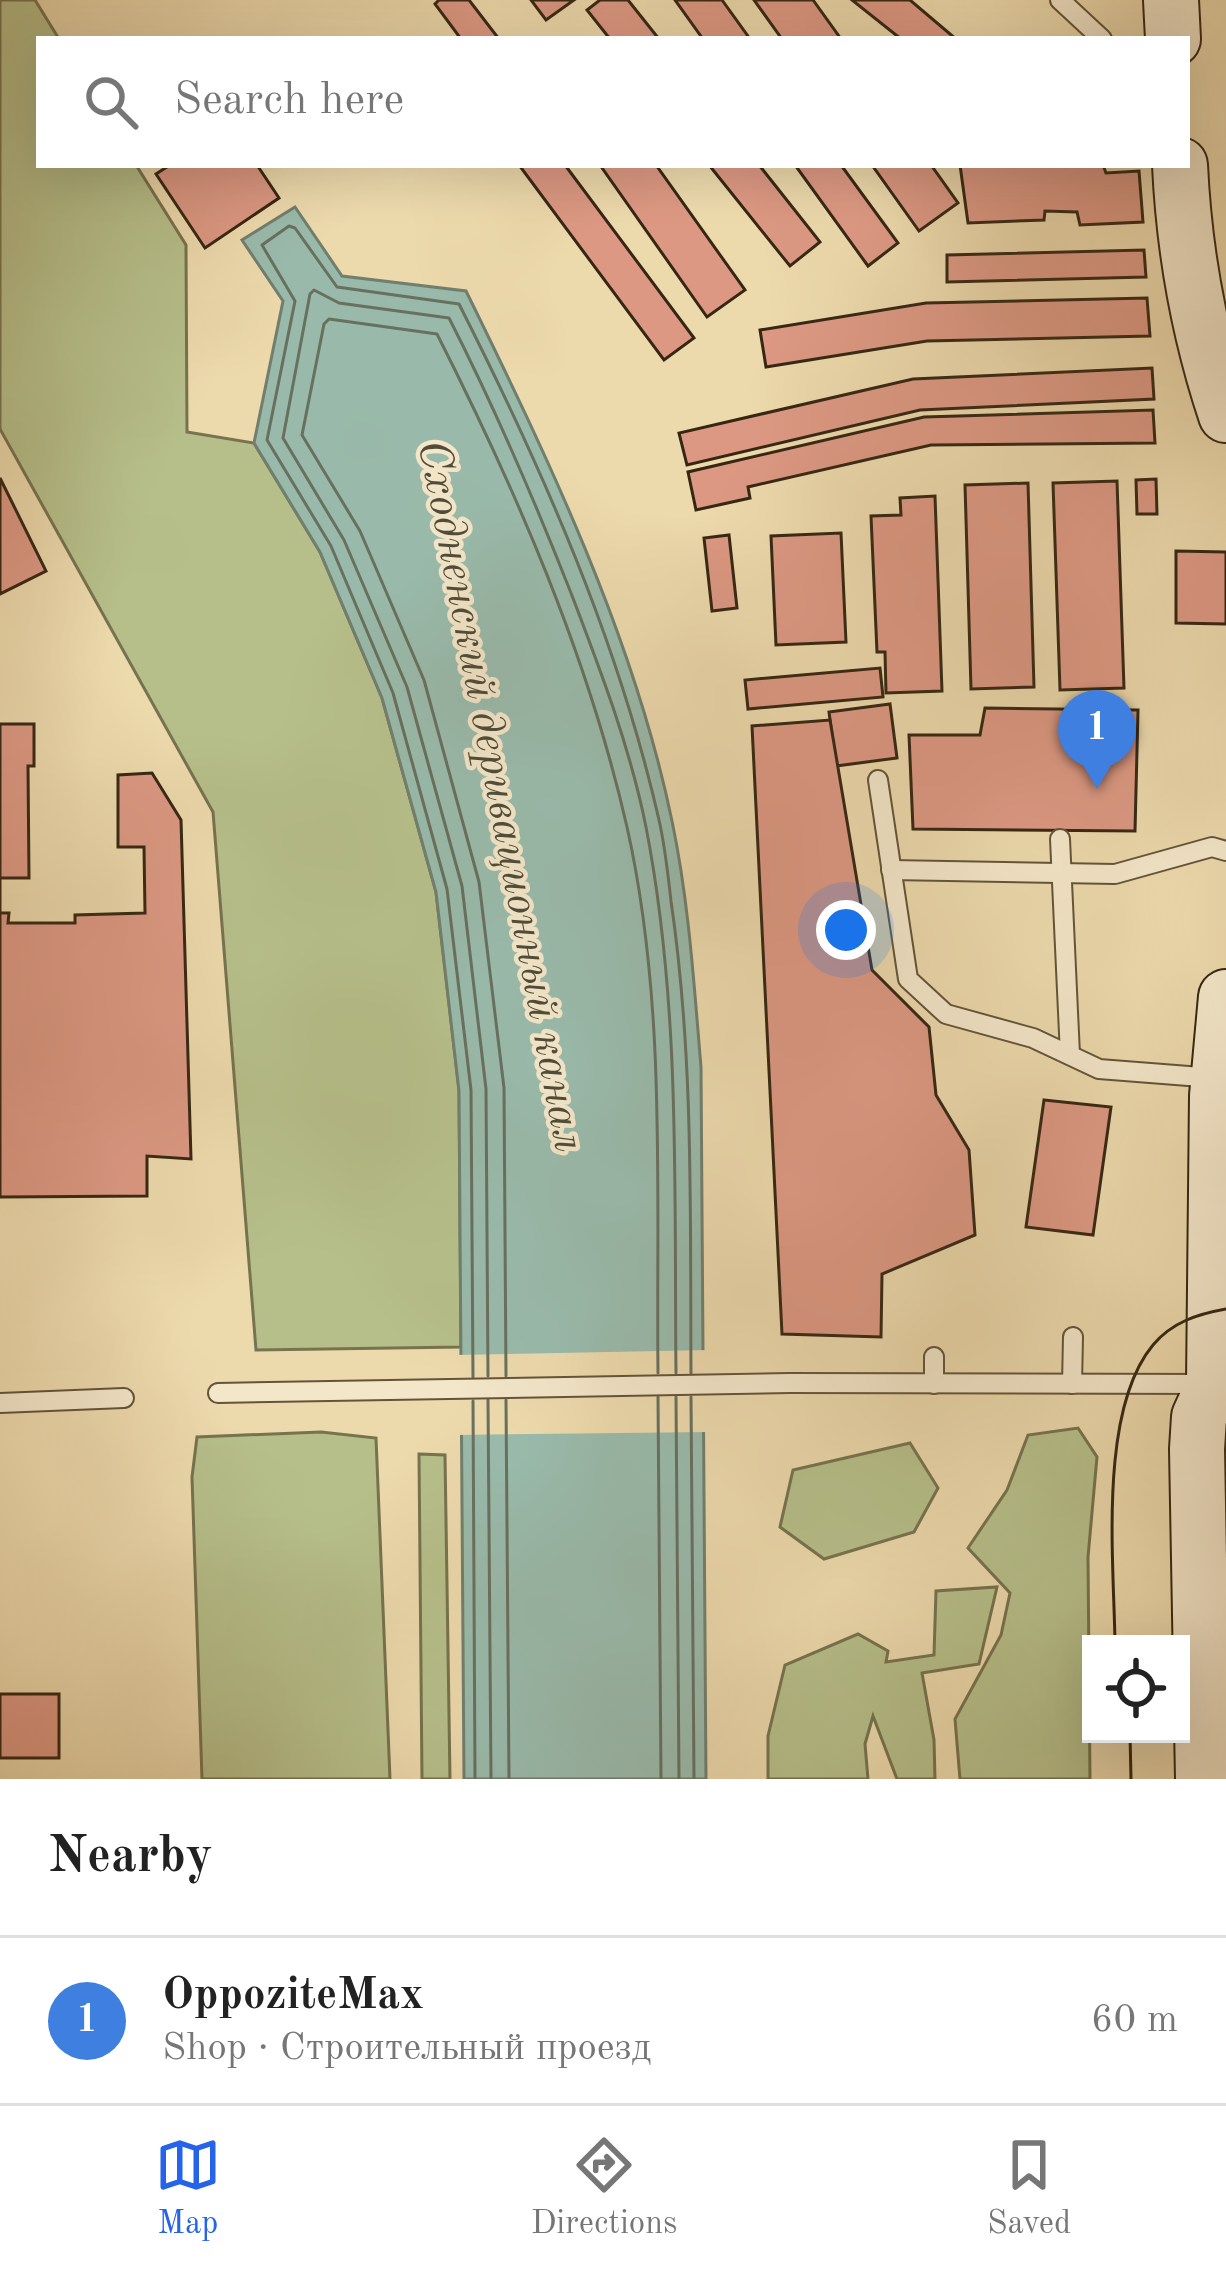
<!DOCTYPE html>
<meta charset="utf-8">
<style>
:root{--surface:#fff;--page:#f6f6f6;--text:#222;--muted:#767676;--line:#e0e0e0;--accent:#2563eb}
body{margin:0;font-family:"Old Standard TT",serif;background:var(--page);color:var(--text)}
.controls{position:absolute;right:36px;bottom:36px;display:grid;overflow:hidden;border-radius:0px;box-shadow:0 12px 48px #0002}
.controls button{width:108px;height:108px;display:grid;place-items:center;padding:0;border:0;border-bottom:3px solid var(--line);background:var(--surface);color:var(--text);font:60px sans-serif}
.you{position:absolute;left:846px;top:930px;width:42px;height:42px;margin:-30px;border:9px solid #fff;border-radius:50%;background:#1a73e8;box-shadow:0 0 0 18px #1a73e833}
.badge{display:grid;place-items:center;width:78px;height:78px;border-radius:50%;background:var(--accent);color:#fff;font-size:39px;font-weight:700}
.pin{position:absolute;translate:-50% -99px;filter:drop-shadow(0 3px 6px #0008)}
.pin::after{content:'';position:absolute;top:63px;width:42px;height:36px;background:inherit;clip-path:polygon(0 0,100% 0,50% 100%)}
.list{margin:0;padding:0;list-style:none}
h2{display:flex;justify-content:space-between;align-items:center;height:156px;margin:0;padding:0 48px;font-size:51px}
h2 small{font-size:39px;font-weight:400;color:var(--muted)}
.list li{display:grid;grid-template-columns:78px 1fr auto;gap:36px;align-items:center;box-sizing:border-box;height:168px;padding:0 48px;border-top:3px solid var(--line)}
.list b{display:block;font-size:45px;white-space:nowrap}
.list p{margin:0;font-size:39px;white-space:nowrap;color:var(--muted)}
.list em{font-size:39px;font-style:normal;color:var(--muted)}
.icon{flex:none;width:66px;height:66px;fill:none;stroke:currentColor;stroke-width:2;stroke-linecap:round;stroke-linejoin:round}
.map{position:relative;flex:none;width:1226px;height:1779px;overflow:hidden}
.search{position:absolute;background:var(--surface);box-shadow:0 12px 48px #0002;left:36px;right:36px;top:36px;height:132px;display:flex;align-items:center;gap:30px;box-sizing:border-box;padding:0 42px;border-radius:0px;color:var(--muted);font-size:45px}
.sheet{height:324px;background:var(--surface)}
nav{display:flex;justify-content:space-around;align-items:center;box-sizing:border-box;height:168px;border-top:3px solid var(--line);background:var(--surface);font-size:33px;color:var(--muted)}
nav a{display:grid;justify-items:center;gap:6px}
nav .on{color:var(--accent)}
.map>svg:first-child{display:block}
.green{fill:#b6bf8a;stroke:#76734e;stroke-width:3}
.water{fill:#99baab;stroke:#717f6e;stroke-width:3}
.pier{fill:#ecd9ac}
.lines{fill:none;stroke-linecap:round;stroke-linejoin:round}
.shore{stroke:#68705f;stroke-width:3}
.building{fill:#dc9883;stroke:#362713;stroke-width:3}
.lane-casing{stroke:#645439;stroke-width:22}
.secondary-casing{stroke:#362713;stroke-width:58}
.lane{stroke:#f3e6c9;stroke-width:18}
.secondary{stroke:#f3e6c9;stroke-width:54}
.tram{stroke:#362713;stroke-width:3}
.labels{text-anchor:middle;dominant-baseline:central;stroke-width:9;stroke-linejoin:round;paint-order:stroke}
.water-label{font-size:45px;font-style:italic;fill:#4f4c39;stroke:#f3e6c9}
</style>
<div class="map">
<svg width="1226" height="1779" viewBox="0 0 1226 1779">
<rect width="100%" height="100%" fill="#ecd9ac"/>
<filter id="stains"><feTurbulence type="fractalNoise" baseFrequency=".00167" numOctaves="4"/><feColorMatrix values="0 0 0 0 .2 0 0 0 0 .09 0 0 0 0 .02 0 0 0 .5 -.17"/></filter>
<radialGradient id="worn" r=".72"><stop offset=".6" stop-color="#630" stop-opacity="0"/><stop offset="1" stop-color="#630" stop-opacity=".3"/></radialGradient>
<!-- green -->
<g class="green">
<polygon points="0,0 35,0 59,39 39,39 39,165 136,165 186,245 187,432 254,443 320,552 382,698 436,892 459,1090 461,1347 256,1350 213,812 0,429"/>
<polygon points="1078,1428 1097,1457 1088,1557 1090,1779 960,1779 955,1719 1001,1635 1010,1593 968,1548 1007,1490 1028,1435"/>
<polygon points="321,1432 376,1438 390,1779 202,1779 192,1477 197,1437"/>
<polygon points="910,1443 938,1488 914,1532 824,1559 780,1527 793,1470"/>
<polygon points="419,1454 445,1455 450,1779 422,1779"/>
<polygon points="997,1587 979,1664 922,1673 934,1740 935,1779 897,1779 873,1716 865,1744 868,1779 768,1779 768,1736 785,1665 858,1634 888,1651 886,1662 934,1655 936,1591"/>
</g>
<!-- water -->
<path class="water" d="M295 207 342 276 466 291C548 458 634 637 672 821 689 902 694 985 701 1067L706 1779H464L459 1091 436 892 382 698 320 552 254 443 283 301 242 240Z"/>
<!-- pier -->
<polygon class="pier" points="709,1350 709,1432 455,1435 455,1355"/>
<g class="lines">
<!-- shore -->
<g class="shore">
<path d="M488 1376 486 1089 462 886 407 687 344 540 283 438 310 294 314 290 339 303 449 318C495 408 534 499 571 593 600 669 630 747 646 827 681 1007 674 1191 676 1373"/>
<path d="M506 1376 504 1088 479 882 424 680 360 531 302 435 324 324 329 319 437 334C516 490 588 656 627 827 667 1005 656 1193 658 1373"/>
<path d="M473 1377 471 1090 447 889 393 693 331 546 267 440 295 301 262 245 289 226 295 228 337 287 459 304C542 468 618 640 659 820 665 846 668 874 671 901 694 1057 690 1215 691 1373"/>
<polyline points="658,1397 661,1779"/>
<polyline points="676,1397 679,1779"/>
<polyline points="691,1397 694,1779"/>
<polyline points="488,1400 491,1779"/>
<polyline points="506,1400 509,1779"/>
<polyline points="473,1401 475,1779"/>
</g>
</g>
<!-- building -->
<g class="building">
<polygon points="439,0 469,0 499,39 461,39 435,4"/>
<polygon points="531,0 574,0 546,20"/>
<polygon points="600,0 628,0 659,39 610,39 587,10"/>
<polygon points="675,0 722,0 750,39 703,39"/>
<polygon points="754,0 813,0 841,39 782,39"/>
<polygon points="852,0 910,0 956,39 901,39"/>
<polygon points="170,165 257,165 279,198 205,248 156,174"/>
<polygon points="519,165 565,165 694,338 664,360"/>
<polygon points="600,165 656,165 745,290 707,317"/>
<polygon points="709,165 759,165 820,242 790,266"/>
<polygon points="795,165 841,165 898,243 868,266"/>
<polygon points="872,165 931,165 958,203 919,231"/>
<polygon points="960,165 1103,165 1106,173 1139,171 1143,222 1080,225 1077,212 1045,211 1044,220 968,223"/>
<polygon points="1144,250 1146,277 947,282 947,255"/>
<polygon points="1147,298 1150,336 927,341 766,367 760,330 926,303"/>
<polygon points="1152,368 1154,399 920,410 687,465 679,433 913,379"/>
<polygon points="1153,410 1155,443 931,445 748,487 750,498 696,510 688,472 924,417"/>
<polygon points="0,478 46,571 0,594"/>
<polygon points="1156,479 1157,514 1137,514 1136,480"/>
<polygon points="1117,481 1124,688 1060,690 1053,483"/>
<polygon points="1028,483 1034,687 971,689 965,485"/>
<polygon points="935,496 942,691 886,693 885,652 877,652 871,516 901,515 900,498"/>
<polygon points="841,533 846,642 776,645 771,536"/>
<polygon points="729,535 737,608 712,611 704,538"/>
<polygon points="1176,551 1226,552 1226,624 1176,623"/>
<polygon points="880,668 883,697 748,709 745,680"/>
<polygon points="890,704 897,758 836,766 829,712"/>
<polygon points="985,708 1138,710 1135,831 913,829 909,735 980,735"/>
<polygon points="830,720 872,970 929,1027 936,1095 969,1150 975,1235 882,1274 881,1337 782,1334 752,726"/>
<polygon points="0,724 34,724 34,766 28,766 29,878 0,878 0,913 9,913 8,923 75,923 75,915 145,913 144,847 118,847 118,775 152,773 181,820 191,1159 147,1156 147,1196 0,1197"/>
<polygon points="1044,1100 1111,1107 1093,1235 1026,1227"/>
<rect x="0" y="1694" width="59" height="64"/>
</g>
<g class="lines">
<!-- lane casing -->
<g class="lane-casing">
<g id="lane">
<polyline points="1060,0 1102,39"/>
<polyline points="878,780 908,979 946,1014 1033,1038 1099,1069 1214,1078"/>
<polyline points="1060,839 1070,1055"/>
<polyline points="891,870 1115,874 1212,847 1226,851"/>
<polyline points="934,1384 934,1357"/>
<polyline points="1072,1384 1073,1337"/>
<polyline points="218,1393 790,1383 1209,1384"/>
<polyline points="0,1403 124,1398"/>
</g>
</g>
<!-- secondary casing -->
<g class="secondary-casing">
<g id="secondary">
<polyline points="1171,0 1173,39"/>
<path d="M1180 165C1184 251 1199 334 1226 415"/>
<polyline points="1203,1779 1197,1449 1199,1417 1214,1384 1217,1096 1226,997"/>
</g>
</g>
<!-- lane -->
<use href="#lane" class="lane"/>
<!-- secondary -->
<use href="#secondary" class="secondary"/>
<!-- tram -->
<g class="tram">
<path d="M1115 1644C1114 1561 1098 1411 1153 1345 1172 1322 1198 1314 1226 1309"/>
<polyline points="1130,1734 1131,1779"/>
</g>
</g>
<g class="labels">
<!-- water labels -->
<g class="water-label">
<text transform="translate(499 796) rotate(79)">Сходненский деривационный канал</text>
</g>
</g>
<rect width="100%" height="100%" filter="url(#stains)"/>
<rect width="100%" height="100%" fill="url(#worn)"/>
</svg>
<div class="controls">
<button><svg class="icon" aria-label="locate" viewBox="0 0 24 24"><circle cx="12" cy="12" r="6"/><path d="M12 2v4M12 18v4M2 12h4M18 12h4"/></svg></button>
</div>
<div class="you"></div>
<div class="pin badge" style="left:1097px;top:789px;background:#3f7fe0">1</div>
<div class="search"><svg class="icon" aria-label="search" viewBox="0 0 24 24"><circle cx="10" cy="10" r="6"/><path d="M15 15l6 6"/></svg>Search here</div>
</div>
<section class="sheet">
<h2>Nearby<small></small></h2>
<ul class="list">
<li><span class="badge" style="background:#3f7fe0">1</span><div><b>OppoziteMax</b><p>Shop · Строительный проезд</p></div><em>60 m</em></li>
</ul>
</section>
<nav>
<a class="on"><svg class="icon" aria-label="map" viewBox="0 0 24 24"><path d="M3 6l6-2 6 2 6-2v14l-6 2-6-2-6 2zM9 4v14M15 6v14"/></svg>Map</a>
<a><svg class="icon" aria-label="directions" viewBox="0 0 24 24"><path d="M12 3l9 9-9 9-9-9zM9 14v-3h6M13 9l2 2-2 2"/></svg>Directions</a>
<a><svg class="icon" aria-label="saved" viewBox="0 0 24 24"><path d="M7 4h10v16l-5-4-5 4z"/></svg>Saved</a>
</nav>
